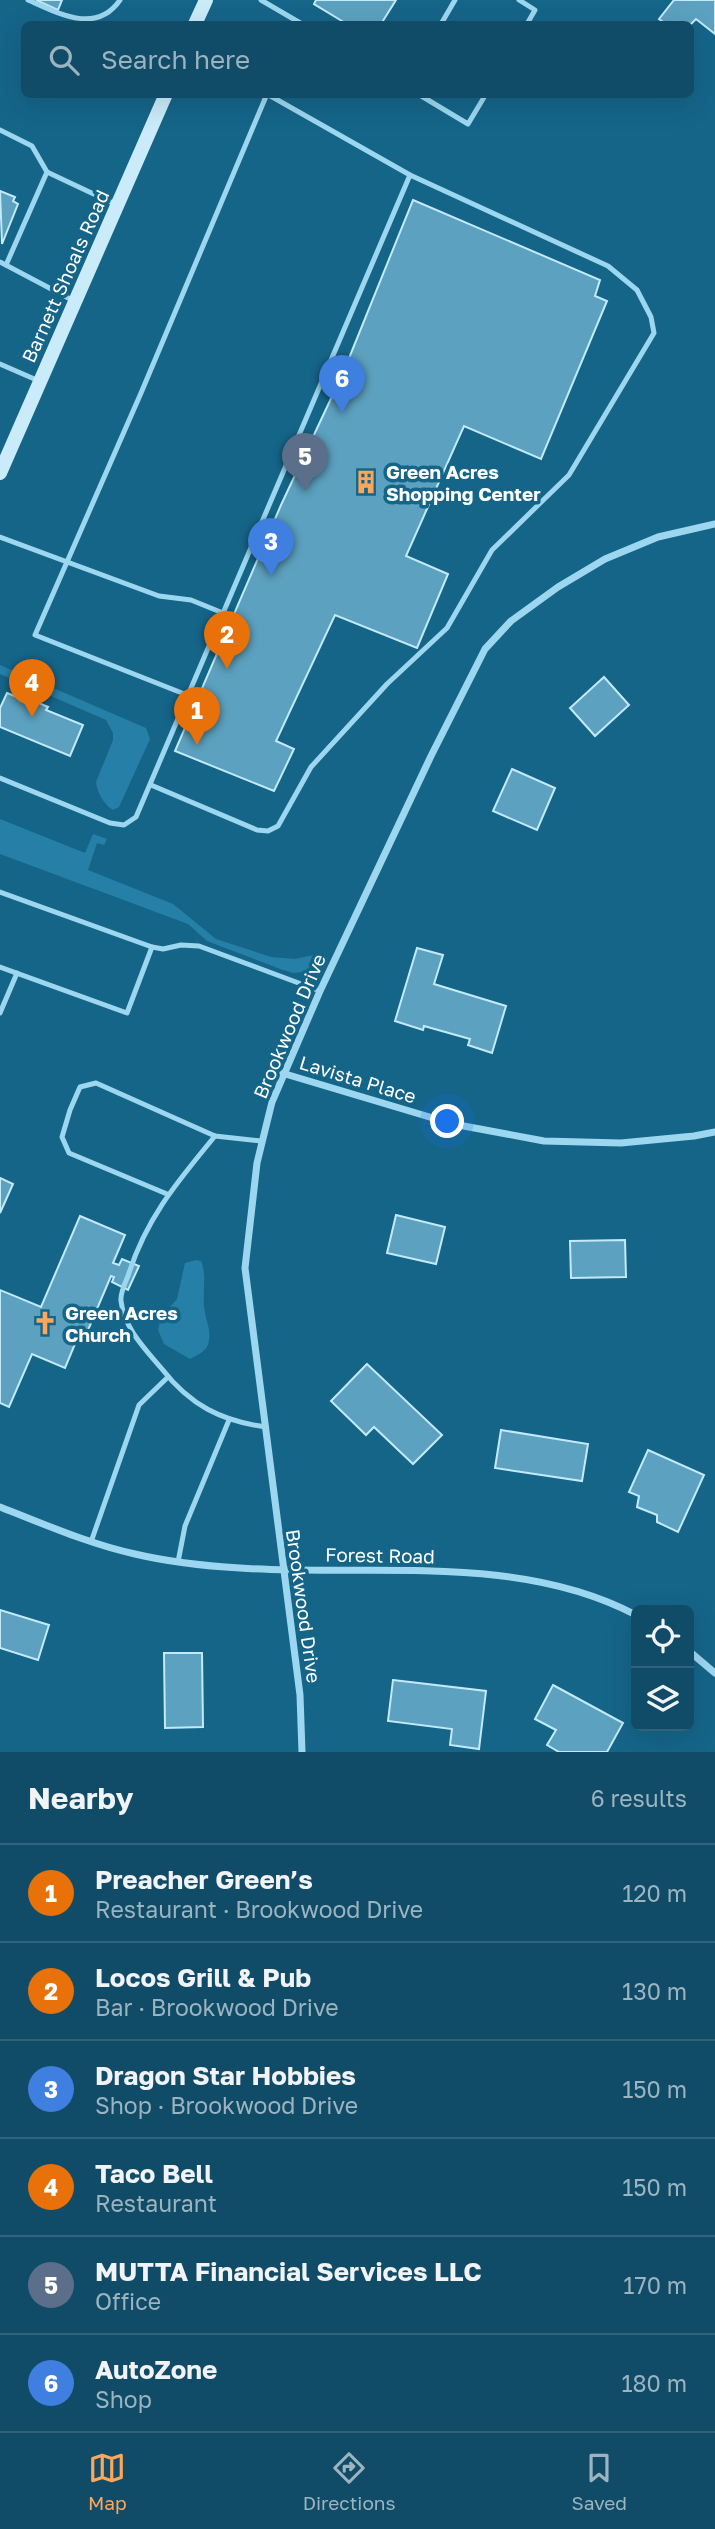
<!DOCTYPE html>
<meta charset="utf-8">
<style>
:root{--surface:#104c67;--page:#19536d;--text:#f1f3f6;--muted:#9cb4c0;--line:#30637b;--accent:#ffa65a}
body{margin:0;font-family:"Golos Text",sans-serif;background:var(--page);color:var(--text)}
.controls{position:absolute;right:21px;bottom:21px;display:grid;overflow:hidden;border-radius:10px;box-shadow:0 7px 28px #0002}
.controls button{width:63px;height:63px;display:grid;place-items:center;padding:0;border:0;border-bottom:2px solid var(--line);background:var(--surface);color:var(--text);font:35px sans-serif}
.you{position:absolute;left:448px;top:1122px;width:24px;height:24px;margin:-18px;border:5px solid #fff;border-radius:50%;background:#1a73e8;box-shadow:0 0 0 10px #1a73e833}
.badge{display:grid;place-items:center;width:46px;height:46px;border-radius:50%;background:var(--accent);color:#fff;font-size:23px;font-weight:700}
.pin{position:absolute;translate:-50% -58px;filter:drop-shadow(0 2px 4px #0008)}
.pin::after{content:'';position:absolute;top:37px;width:24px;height:21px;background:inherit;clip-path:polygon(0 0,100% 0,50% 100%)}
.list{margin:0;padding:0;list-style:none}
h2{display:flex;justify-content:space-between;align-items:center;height:91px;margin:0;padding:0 28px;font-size:30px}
h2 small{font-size:23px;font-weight:400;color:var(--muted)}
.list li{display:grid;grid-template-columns:46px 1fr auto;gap:21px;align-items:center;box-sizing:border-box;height:98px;padding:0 28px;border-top:2px solid var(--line)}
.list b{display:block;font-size:26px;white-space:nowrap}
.list p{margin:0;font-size:23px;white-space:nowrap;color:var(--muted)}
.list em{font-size:23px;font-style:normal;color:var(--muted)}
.icon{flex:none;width:38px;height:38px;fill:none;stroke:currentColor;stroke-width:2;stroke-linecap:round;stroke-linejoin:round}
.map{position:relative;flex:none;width:715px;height:1752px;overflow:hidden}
.search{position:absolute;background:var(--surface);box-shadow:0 7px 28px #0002;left:21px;right:21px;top:21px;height:77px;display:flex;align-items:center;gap:18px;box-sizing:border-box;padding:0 24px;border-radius:10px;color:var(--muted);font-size:26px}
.sheet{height:679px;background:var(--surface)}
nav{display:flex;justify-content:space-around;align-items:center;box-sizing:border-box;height:98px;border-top:2px solid var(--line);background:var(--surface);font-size:19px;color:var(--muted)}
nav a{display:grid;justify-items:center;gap:4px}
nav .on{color:var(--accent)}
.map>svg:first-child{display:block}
.green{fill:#257fa7}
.building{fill:#5ca1bf;stroke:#c3eafb;stroke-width:2}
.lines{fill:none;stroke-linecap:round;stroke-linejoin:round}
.service{stroke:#9dd7ef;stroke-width:5}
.minor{stroke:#9dd7ef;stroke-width:7}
.secondary{stroke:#caebfa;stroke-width:14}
.labels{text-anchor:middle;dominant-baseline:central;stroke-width:7;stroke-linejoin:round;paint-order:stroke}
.street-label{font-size:19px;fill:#fff;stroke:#156589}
.poi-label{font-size:19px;font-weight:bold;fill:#fff;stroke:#156589;text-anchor:start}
</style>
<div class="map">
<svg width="715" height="1752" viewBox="0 0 715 1752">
<rect width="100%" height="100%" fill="#156589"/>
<!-- green -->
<g class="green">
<path d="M0 665 146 728 150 739 119 807 113 810C104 805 97 792 96 782L113 740V733L106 720 0 674Z"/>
<polygon points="0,819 85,853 93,834 107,839 104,845 97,843 88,870 173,904 216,939 271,957 295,959 318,954 312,971 293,973 283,970 207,941 188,924 0,854"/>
<path d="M196 1260 201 1261C208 1277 201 1295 205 1312 206 1321 211 1330 209 1340 208 1351 199 1354 190 1359L164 1344 158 1330 161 1317 177 1299 185 1263Z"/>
</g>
<!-- building -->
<g class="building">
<polygon points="36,0 62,0 58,10"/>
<polygon points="316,0 396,0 381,24 347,24 314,4"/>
<polygon points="674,0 715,0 715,34 696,19 690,25 666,24 659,19"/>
<polygon points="0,191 15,197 13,201 18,204 2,244"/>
<polygon points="413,200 600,280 595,296 607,301 541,459 464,426 406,556 448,574 417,648 335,615 276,741 294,749 274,791 175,751 281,505 343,373"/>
<polygon points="604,677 629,705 595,736 570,708"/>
<polygon points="7,693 29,702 30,699 48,707 46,710 83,725 70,756 0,727 0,708"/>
<polygon points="512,769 555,788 537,830 493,811"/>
<polygon points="417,948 443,955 434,984 506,1006 492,1053 468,1045 470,1039 424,1026 423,1030 395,1021"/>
<polygon points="0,1178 13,1184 0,1213"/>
<polygon points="396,1215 445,1227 436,1264 387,1253"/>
<polygon points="80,1216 125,1235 113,1263 119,1265 122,1259 139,1266 128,1290 112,1282 114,1277 111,1276 83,1342 77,1339 65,1368 32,1354 9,1407 0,1403 0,1290 41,1307"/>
<polygon points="625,1240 626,1277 571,1278 570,1241"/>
<polygon points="367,1364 442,1435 413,1464 374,1427 366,1435 331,1401"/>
<polygon points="501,1430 588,1444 582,1481 495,1468"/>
<polygon points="648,1450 704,1475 678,1532 657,1522 657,1515 637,1507 639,1496 629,1492"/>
<polygon points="0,1610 49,1625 38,1660 0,1648"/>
<polygon points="164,1653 202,1653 203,1727 165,1728"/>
<polygon points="393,1680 486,1691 479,1749 450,1745 452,1729 388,1721"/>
<polygon points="553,1685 623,1723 607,1752 559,1752 547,1745 556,1730 535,1719"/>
</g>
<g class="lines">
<!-- service -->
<g class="service">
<path d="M28 0C58 13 96 35 120 0"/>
<polyline points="261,0 302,24"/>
<polyline points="519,0 535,10 527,24"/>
<polyline points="441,24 455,0"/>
<polyline points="418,94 468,124 486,94"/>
<polyline points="0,130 32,146 47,172 117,205"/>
<polyline points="0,262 74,301"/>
<polyline points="6,265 47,172"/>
<polyline points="0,364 39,381"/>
<polyline points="0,537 159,596 191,600 223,613"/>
<polyline points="187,695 35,635 141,393 267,94"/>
<polyline points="0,778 110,823 124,825 136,817 410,175"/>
<polyline points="151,785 257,830 268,831 278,826 311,767 387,684 447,628 492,550 569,475 654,333 651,317 637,290 608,266 410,175 267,94"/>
<polyline points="0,892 152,947 163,949 181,945 199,946 320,991"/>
<polyline points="0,967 127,1013 152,947"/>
<polyline points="0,1013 17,973"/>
<path d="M215 1136C178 1181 146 1218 128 1276 125 1283 120 1294 121 1301 124 1328 145 1349 162 1369 190 1405 221 1421 266 1427"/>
<polyline points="167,1194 69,1153 62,1137 70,1110 80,1087 96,1083 215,1136 261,1141"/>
<polyline points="91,1542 139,1405 168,1377"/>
<polyline points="178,1562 185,1526 229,1420"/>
</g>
<!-- minor -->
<g class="minor">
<polyline points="282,1073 453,1124 544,1141 621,1143 694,1136 715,1132"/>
<path d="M0 1507C44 1524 89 1544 135 1554 169 1562 205 1566 240 1568 369 1577 517 1552 636 1615"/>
<polyline points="689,1651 715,1673"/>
<polyline points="302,1752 300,1695 245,1268 257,1163 272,1102 320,991 431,756 485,649 511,621 558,587 605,559 658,537 715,524"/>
</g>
<!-- secondary -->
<g class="secondary">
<polyline points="195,24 206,0"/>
<polyline points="0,473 166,94"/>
</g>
</g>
<!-- icons -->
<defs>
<g id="building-bare" transform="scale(1.89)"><path d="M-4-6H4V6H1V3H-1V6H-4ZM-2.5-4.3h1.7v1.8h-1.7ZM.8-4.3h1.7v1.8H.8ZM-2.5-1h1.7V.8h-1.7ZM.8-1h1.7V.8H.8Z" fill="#ffa65a" stroke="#156589" stroke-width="2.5" paint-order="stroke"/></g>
<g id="church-bare" transform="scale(1.89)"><path d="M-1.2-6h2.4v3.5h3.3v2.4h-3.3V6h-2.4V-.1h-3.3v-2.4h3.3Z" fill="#ffa65a" stroke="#156589" stroke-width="2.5" paint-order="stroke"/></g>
</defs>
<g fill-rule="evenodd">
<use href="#building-bare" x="366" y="482"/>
<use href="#church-bare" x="45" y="1323"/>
</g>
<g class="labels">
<!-- street labels -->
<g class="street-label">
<text transform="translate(65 276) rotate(-66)">Barnett Shoals Road</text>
<text transform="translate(289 1026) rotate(-67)">Brookwood Drive</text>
<text transform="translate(358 1079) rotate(17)">Lavista Place</text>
<text transform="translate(380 1555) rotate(1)">Forest Road</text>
<text transform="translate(304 1606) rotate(82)">Brookwood Drive</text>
</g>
<!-- poi labels -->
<g class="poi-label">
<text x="386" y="471">Green Acres<tspan x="386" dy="22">Shopping Center</tspan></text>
<text x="65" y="1312">Green Acres<tspan x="65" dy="22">Church</tspan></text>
</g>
</g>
</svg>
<div class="controls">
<button><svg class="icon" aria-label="locate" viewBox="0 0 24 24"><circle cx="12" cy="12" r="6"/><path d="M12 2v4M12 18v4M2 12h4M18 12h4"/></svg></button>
<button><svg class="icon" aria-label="layers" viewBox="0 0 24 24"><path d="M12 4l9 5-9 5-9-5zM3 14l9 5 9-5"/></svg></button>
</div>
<div class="you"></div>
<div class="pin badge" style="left:197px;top:745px;background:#e8710a">1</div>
<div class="pin badge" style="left:227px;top:669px;background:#e8710a">2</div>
<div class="pin badge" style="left:271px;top:576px;background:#3f7fe0">3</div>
<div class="pin badge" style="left:32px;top:717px;background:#e8710a">4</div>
<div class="pin badge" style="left:305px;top:491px;background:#5c6f8a">5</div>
<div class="pin badge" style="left:342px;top:413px;background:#3f7fe0">6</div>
<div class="search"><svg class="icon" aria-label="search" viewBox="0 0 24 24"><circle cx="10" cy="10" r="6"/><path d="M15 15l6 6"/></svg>Search here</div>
</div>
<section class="sheet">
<h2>Nearby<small>6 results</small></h2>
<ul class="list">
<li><span class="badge" style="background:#e8710a">1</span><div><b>Preacher Green’s</b><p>Restaurant · Brookwood Drive</p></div><em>120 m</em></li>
<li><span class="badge" style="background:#e8710a">2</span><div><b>Locos Grill &amp; Pub</b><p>Bar · Brookwood Drive</p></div><em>130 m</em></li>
<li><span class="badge" style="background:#3f7fe0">3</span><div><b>Dragon Star Hobbies</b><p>Shop · Brookwood Drive</p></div><em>150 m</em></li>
<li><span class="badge" style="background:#e8710a">4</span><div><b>Taco Bell</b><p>Restaurant</p></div><em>150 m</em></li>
<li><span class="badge" style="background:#5c6f8a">5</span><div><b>MUTTA Financial Services LLC</b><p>Office</p></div><em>170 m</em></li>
<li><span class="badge" style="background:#3f7fe0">6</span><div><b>AutoZone</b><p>Shop</p></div><em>180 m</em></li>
</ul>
</section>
<nav>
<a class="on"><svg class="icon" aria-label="map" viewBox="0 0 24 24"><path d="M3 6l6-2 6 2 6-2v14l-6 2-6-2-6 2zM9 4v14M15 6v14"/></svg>Map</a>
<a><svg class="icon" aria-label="directions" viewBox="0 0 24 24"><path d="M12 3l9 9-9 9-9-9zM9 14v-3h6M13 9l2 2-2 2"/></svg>Directions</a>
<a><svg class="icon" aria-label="saved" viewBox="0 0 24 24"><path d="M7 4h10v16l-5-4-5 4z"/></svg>Saved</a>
</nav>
